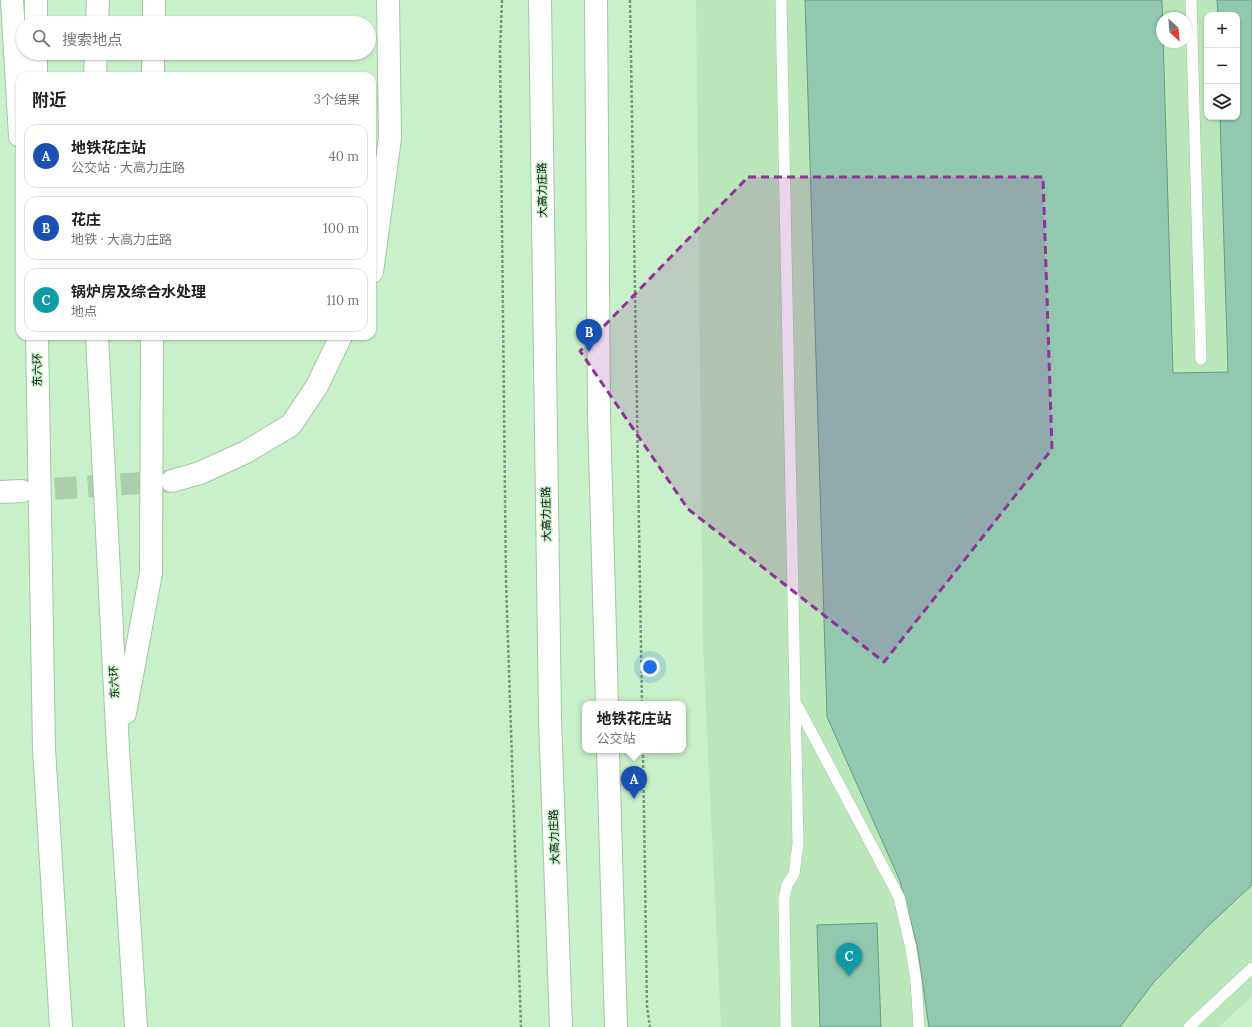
<!DOCTYPE html>
<html lang="zh">
<meta charset="utf-8">
<style>
:root{--surface:#fff;--page:#f6f6f6;--text:#202124;--muted:#757577;--line:#e0e0e0;--accent:#0b8043}
body{margin:0;font-family:Lora,"Noto Sans SC",serif;background:var(--page);color:var(--text)}
.controls{position:absolute;right:12px;top:12px;display:grid;overflow:hidden;border-radius:8px;box-shadow:0 1px 3px #0004}
.controls button{width:36px;height:36px;display:grid;place-items:center;padding:0;border:0;border-bottom:1px solid var(--line);background:var(--surface);color:var(--text);font:20px sans-serif}
.compass{position:absolute;left:1156px;top:12px;width:36px;height:36px;border-radius:50%;background:var(--surface);box-shadow:0 1px 3px #0004;rotate:154deg}
.you{position:absolute;left:650px;top:667px;width:14px;height:14px;margin:-10px;border:3px solid #fff;border-radius:50%;background:#1a73e8;box-shadow:0 0 0 6px #1a73e833}
.badge{display:grid;place-items:center;width:26px;height:26px;border-radius:50%;background:var(--accent);color:#fff;font-size:13px;font-weight:700}
.pin{position:absolute;translate:-50% -33px;filter:drop-shadow(0 1px 2px #0008)}
.pin::after{content:'';position:absolute;top:21px;width:14px;height:12px;background:inherit;clip-path:polygon(0 0,100% 0,50% 100%)}
.popup{position:absolute;left:582px;top:701px;width:104px;height:52px;box-sizing:border-box;display:grid;place-content:center;border-radius:8px;background:var(--surface);filter:drop-shadow(0 1px 3px #0005);font-size:13px;white-space:nowrap;color:var(--muted)}
.popup b{font-size:15px;color:var(--text)}
.popup::after{content:'';position:absolute;left:50%;top:100%;margin-left:-8px;border:8px solid transparent;border-top-color:var(--surface)}
.list{margin:0;padding:0;list-style:none}
h2{display:flex;justify-content:space-between;align-items:center;height:52px;margin:0;padding:0 16px;font-size:17px}
h2 small{font-size:13px;font-weight:400;color:var(--muted)}
.list li{display:grid;grid-template-columns:26px 1fr auto;gap:12px;align-items:center;box-sizing:border-box;height:64px;margin:0 8px 8px;padding:0 8px;border:1px solid var(--line);border-radius:12px}
.list b{display:block;font-size:15px;white-space:nowrap}
.list p{margin:0;font-size:13px;white-space:nowrap;color:var(--muted)}
.list em{font-size:13px;font-style:normal;color:var(--muted)}
.icon{flex:none;width:22px;height:22px;fill:none;stroke:currentColor;stroke-width:2;stroke-linecap:round;stroke-linejoin:round}
.map{position:relative;flex:none;width:1252px;height:1027px;overflow:hidden}
.search{position:absolute;background:var(--surface);box-shadow:0 1px 3px #0004;left:16px;top:16px;width:360px;height:44px;display:flex;align-items:center;gap:10px;box-sizing:border-box;padding:0 14px;border-radius:22px;color:var(--muted);font-size:15px}
.panel{position:absolute;background:var(--surface);box-shadow:0 1px 3px #0004;left:16px;top:72px;width:360px;height:268px;border-radius:12px}
.map>svg:first-child{display:block}
.built{fill:#bae7ba;fill-rule:evenodd}
.building{fill:#91c8af;stroke:#669b84}
.lines{fill:none;stroke-linecap:round;stroke-linejoin:round}
.minor-tunnel{stroke:#abcfac;stroke-width:22;stroke-dasharray:22 11;stroke-linecap:butt}
.service-casing{stroke:#a2c8a2;stroke-width:12}
.minor-casing{stroke:#a2c8a2;stroke-width:24}
.primary-casing{stroke:#a2c8a2;stroke-width:24}
.motorway-casing{stroke:#a2c8a2;stroke-width:24}
.path{stroke:#79967a;stroke-width:2.5;stroke-dasharray:3 2;stroke-linecap:butt}
.service{stroke:#fff;stroke-width:11}
.minor{stroke:#fff;stroke-width:22}
.primary{stroke:#fff;stroke-width:22}
.motorway{stroke:#fff;stroke-width:22}
.marked{fill:#93329a;fill-opacity:0.2;stroke:#93329a;stroke-width:3;stroke-dasharray:8 5;stroke-linejoin:round}
.labels{text-anchor:middle;dominant-baseline:central;stroke-width:3;stroke-linejoin:round;paint-order:stroke}
.street-label{font-size:11px;fill:#041005;stroke:#c9f1c9}
</style>
<div class="map">
<svg width="1252" height="1027" viewBox="0 0 1252 1027">
<rect width="100%" height="100%" fill="#c9f1c9"/>
<!-- built -->
<path class="built" d="M696 0H1252V996L1219 1027H721L703 646ZM1207 15H1237V117H1207ZM1162 18H1186V42H1162Z"/>
<!-- building -->
<g class="building">
<polygon points="805,0 1162,0 1173,373 1228,372 1220,117 1237,117 1237,15 1218,15 1217,0 1252,0 1252,885 1207,927 1154,982 1120,1027 929,1027 917,945 900,881 827,717"/>
<polygon points="877,923 881,1027 820,1027 817,925"/>
</g>
<g class="lines">
<!-- minor-tunnel -->
<polyline class="minor-tunnel" points="22,491 171,481"/>
<!-- service casing -->
<g class="service-casing">
<g id="service">
<polyline points="781,0 798,844 794,874 787,885 784,899 786,1027"/>
<polyline points="1191,0 1201,359"/>
<polyline points="797,705 899,897 911,949 916,981 919,1027"/>
<polyline points="1189,1027 1252,968"/>
</g>
</g>
<!-- minor casing -->
<g class="minor-casing">
<g id="minor">
<polyline points="372,272 390,138 388,0"/>
<polyline points="172,481 200,473 246,452 291,425 317,386 341,336"/>
<polyline points="0,492 22,491"/>
</g>
</g>
<!-- primary casing -->
<g class="primary-casing">
<g id="primary">
<polyline points="540,0 550,719 561,1027"/>
<polyline points="596,0 599,414 607,704"/>
<polyline points="608,750 616,1027"/>
</g>
</g>
<!-- motorway casing -->
<g class="motorway-casing">
<g id="motorway">
<polyline points="12,0 20,136"/>
<polyline points="36,0 36,23"/>
<polyline points="97,23 98,0"/>
<polyline points="154,23 154,0"/>
<polyline points="36,53 36,76"/>
<polyline points="95,76 96,53"/>
<polyline points="153,76 153,53"/>
<polyline points="37,336 44,748 61,1027"/>
<polyline points="97,336 118,749 136,1027"/>
<polyline points="125,713 151,573 152,336"/>
</g>
</g>
<!-- path -->
<g class="path">
<polyline points="502,0 500,51 506,582 521,1027"/>
<polyline points="630,0 642,704"/>
<polyline points="643,750 647,1006 650,1027"/>
</g>
<!-- service -->
<use href="#service" class="service"/>
<!-- minor -->
<use href="#minor" class="minor"/>
<!-- primary -->
<use href="#primary" class="primary"/>
<!-- motorway -->
<use href="#motorway" class="motorway"/>
</g>
<!-- marked area -->
<path class="marked" d="M748 177H1043L1052 449 884 662 688 509 580 351Z"/>
<g class="labels">
<!-- street labels -->
<g class="street-label">
<text transform="translate(542 190) rotate(-91)">大高力庄路</text>
<text transform="translate(37 370) rotate(-90)">东六环</text>
<text transform="translate(546 514) rotate(-91)">大高力庄路</text>
<text transform="translate(114 682) rotate(-93)">东六环</text>
<text transform="translate(554 837) rotate(-92)">大高力庄路</text>
</g>
</g>
</svg>
<div class="controls">
<button>+</button>
<button>−</button>
<button><svg class="icon" aria-label="layers" viewBox="0 0 24 24"><path d="M12 4l9 5-9 5-9-5zM3 14l9 5 9-5"/></svg></button>
</div>
<svg class="compass" viewBox="-18 -18 36 36"><path d="M0-13l5 13h-10z" fill="#e53935"/><path d="M0 13l5-13h-10z" fill="#757577"/></svg>
<div class="you"></div>
<div class="pin badge" style="left:634px;top:799px;background:#1a4fb4">A</div>
<div class="popup"><b>地铁花庄站</b>公交站</div>
<div class="pin badge" style="left:589px;top:352px;background:#1a4fb4">B</div>
<div class="pin badge" style="left:849px;top:976px;background:#0f9aa8">C</div>
<div class="search"><svg class="icon" aria-label="search" viewBox="0 0 24 24"><circle cx="10" cy="10" r="6"/><path d="M15 15l6 6"/></svg>搜索地点</div>
<section class="panel">
<h2>附近<small>3个结果</small></h2>
<ul class="list">
<li><span class="badge" style="background:#1a4fb4">A</span><div><b>地铁花庄站</b><p>公交站 · 大高力庄路</p></div><em>40 m</em></li>
<li><span class="badge" style="background:#1a4fb4">B</span><div><b>花庄</b><p>地铁 · 大高力庄路</p></div><em>100 m</em></li>
<li><span class="badge" style="background:#0f9aa8">C</span><div><b>锅炉房及综合水处理</b><p>地点</p></div><em>110 m</em></li>
</ul>
</section>
</div>
